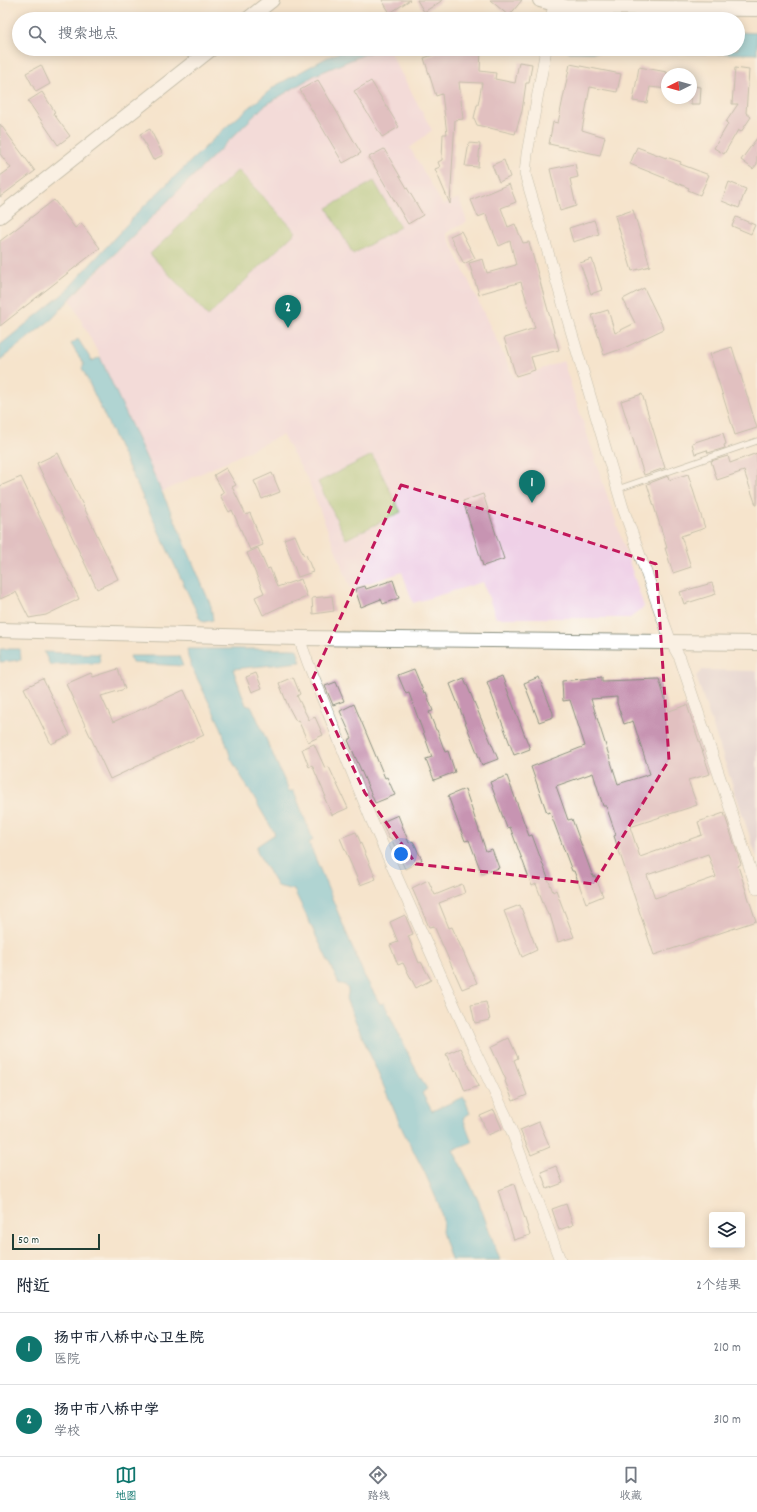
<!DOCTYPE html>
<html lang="zh">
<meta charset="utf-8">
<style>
:root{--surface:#fff;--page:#f2f2f3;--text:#1f2937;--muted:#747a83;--line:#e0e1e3;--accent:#0f766e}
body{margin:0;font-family:Dekko,"LXGW WenKai TC",sans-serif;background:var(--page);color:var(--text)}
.controls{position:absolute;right:12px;bottom:12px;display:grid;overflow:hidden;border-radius:4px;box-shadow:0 2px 10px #0003}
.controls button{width:36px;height:36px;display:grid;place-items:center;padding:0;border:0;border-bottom:1px solid var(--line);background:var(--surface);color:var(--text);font:20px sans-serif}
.compass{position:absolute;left:661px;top:68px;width:36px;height:36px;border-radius:50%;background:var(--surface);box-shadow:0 2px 10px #0003;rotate:265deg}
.scale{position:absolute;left:12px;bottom:10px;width:88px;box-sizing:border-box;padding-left:4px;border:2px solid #1f3d34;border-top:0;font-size:11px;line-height:14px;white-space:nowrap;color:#1f3d34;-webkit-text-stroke:3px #fdfcf7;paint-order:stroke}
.you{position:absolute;left:401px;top:854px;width:14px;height:14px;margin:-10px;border:3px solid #fff;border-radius:50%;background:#1a73e8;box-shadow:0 0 0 6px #1a73e833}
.badge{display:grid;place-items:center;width:26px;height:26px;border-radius:50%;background:var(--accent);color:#fff;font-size:13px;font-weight:700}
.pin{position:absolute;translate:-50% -33px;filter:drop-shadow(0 1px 2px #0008)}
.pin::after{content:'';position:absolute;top:21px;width:14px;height:12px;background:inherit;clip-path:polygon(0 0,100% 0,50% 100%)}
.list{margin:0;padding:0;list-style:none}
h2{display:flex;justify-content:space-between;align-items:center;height:52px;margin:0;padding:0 16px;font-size:17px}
h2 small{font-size:13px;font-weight:400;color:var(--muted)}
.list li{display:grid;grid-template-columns:26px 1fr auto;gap:12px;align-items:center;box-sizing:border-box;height:72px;padding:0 16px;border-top:1px solid var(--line)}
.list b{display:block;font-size:15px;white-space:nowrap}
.list p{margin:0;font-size:13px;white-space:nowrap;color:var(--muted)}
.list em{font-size:13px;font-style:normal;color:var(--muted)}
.icon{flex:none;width:22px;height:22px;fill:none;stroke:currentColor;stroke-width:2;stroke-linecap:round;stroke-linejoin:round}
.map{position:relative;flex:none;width:757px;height:1260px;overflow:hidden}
.search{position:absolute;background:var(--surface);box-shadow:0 2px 10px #0003;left:12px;right:12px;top:12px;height:44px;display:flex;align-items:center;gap:10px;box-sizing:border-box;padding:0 14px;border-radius:22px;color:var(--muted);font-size:15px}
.sheet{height:196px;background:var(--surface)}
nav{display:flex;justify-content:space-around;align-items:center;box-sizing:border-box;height:56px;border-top:1px solid var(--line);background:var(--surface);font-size:11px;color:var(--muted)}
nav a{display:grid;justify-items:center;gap:2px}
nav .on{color:var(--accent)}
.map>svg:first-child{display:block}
.built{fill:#efd0e7}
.industrial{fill:#cdbed3}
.green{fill:#9ac36f;stroke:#5c8052}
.water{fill:#5bc0d9;stroke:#3d7e86}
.building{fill:#c794b2;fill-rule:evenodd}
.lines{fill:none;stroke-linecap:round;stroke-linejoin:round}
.service-casing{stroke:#8a9080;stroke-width:7}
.minor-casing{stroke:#8a9080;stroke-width:12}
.tertiary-casing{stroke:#8a9080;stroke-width:16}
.service{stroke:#fff;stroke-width:5.5}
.minor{stroke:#fff;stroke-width:11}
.tertiary{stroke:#fff;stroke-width:14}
.marked{fill:none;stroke:#c2185b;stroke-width:3;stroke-dasharray:8 5;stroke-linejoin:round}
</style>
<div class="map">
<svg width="757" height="1260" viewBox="0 0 757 1260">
<rect width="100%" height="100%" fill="#fdfcf7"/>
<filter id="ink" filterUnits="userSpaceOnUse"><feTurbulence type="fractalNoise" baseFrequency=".025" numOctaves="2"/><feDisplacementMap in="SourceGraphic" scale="8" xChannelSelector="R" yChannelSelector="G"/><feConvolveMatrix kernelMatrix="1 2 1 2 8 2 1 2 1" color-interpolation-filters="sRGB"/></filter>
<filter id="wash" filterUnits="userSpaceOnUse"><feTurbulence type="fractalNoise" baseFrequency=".012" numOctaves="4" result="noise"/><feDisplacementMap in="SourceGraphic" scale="16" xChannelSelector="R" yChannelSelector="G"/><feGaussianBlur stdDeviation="0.9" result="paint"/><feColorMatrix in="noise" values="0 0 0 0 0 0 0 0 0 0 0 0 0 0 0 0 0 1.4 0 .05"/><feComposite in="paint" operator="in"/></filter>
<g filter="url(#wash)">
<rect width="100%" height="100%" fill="#f5e4cc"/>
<!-- built -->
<polygon class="built" points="377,49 388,49 432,130 410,148 443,205 459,198 467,222 446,233 515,379 563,361 644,607 630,618 496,618 483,582 413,603 402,572 351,589 308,480 282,435 162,492 100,357 70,299 264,106 315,75"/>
<!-- industrial -->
<polygon class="industrial" points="702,670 757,671 757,858 696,676"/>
<!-- green -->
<g class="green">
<polygon points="238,170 296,232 208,316 150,254"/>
<polygon points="374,181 400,227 353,254 327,208"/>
<polygon points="372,455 401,512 346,539 318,482"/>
</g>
<!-- water -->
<g class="water">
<polygon points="738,32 757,33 757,54 570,52 563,49 738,49"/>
<polygon points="347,49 377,49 315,75 264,106 82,286 52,319 0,360 0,345 64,293 141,209 225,128 275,86 326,58"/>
<polygon points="78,339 92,361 100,357 177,525 211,606 213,620 204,622 200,619 82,368 84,365 71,344"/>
<polygon points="0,649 20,649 21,660 0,662"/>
<path d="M187 649H297L301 662 233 669 246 705 252 707 289 791H294L313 840 309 843 364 975 380 1004 384 1003 413 1064 427 1089 422 1093 432 1111 464 1097 470 1113 463 1118 472 1142 453 1150 478 1200 500 1260H451L442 1232 443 1221 439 1205 424 1171 403 1131 346 999C349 993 349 989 345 985L339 984 294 890 277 886 257 852V846L275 834 231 759 221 727 192 668 188 657Z"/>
<polygon points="44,652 99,654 100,663 50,665"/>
<polygon points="130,656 179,656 183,666 132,663"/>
</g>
<g id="blocks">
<!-- building -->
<g class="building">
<polygon points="382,0 410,0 390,13"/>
<polygon points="417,0 443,0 424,12"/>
<polygon points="490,0 522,0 509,16"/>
<polygon points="449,49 481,50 480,71 496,73 495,79 515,83 519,62 532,64 529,83 526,83 522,111 515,134 477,125 474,118 477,105 478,105 482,83 459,82 463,119 455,120 450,204 435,169 440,167 438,162 442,160 443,134 447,134 442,94 436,96 424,58"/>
<polygon points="570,64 621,74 617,92 590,87 582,130 605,137 600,155 549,144 553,122 558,123"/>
<polygon points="41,65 50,84 36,92 26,73"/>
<polygon points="639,67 667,72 667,89 650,87 647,103 633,101"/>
<polygon points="735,68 749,70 746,113 751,117 741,132 738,130 724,154 714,148 728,124 726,122 738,104 732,104"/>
<polygon points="318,80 361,153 343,163 300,90"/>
<polygon points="371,81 399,127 382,137 354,91"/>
<polygon points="691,86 701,87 700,104 691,104"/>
<polygon points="42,92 55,112 53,113 70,136 58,145 28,101"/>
<polygon points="0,124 35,171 0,197 0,176 11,168 0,154"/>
<polygon points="150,129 163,155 153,160 140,134"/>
<polygon points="757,138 757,164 753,169 741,160"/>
<polygon points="469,143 480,144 478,167 465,166"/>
<polygon points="637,147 666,158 666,157 681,162 680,164 709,175 700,195 688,190 689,188 630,164"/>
<polygon points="384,149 423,215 408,224 369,157"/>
<polygon points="504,160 510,177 499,182 492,165"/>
<polygon points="575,164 578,177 570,179 576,206 560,211 550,169"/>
<polygon points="729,182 746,189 739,208 722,201"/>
<polygon points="509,184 516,202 501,208 508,227 515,224 523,243 529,242 559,350 531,357 535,370 516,376 504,338 535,328 521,282 479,294 469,263 483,259 487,273 516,265 510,241 499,246 486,214 478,217 471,200"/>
<polygon points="54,200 75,228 81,223 100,248 0,326 0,241"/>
<polygon points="633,210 650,266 632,271 615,216"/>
<polygon points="736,217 755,225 751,234 732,226"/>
<polygon points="594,220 599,234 573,242 569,228"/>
<polygon points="461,231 475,258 464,264 450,236"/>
<polygon points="592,259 602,290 591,294 580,263"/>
<polygon points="644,288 664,329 624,348 604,355 592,315 608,310 615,333 635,323 623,299"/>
<polygon points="732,347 757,428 735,435 710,354"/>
<polygon points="642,394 665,468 644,475 621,401"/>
<polygon points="723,433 726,444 724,445 725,448 708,453 707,450 695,454 692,443"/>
<polygon points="58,453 118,579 97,589 37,463"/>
<polygon points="757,453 757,505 756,505 744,471 717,480 711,461 728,456 730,463"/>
<polygon points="226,468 236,485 232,487 246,515 250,513 263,545 250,550 232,510 229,512 220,495 224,493 214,475"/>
<polygon points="272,473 280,492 262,499 254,481"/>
<polygon points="688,474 705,528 681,536 691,567 673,573 665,548 667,548 647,484 668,476 669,480"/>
<polygon points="21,477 79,599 46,615 29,618 16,592 0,599 0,486"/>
<polygon points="483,494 504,559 483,566 463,501"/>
<polygon points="295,535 304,556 306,555 313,572 298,577 284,539"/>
<polygon points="258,548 267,569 270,568 277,587 301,579 307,597 280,607 263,615 255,597 264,593 247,553"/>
<polygon points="393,580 399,598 383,604 381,599 361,607 355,589 365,586 366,589"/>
<polygon points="712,583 716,594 684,604 680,592"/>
<polygon points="332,596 334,611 313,614 312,598"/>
<polygon points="118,669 125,689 101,696 113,722 184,690 204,735 110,779 66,684 91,673 93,677"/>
<polygon points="414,669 424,693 426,692 433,711 429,712 436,730 437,730 445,752 448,751 455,772 434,780 426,759 432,757 409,693 406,694 398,675"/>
<polygon points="256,673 262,688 252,692 246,677"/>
<polygon points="502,676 530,749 514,755 487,682"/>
<polygon points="293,677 300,694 297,696 309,720 315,717 323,735 308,742 298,720 296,721 288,706 279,683"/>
<polygon points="539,677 553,713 553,717 539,722 524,683"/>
<path d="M602 677V681L659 679 669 711 687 705 710 774 688 780 697 805 630 827 640 857 702 835 698 822 724 813 741 864 738 866 756 921 654 955 614 836 616 835 606 806H603L593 773 556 786 568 820 572 819 593 877 595 876 603 896 586 903 574 871H572L550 812 547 813 531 767 585 746 570 700 563 701 562 681ZM617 697V703L624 724 633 721 650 774 618 784 591 699ZM708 854 716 877 655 898 647 875Z"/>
<polygon points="464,678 498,759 482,765 450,684"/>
<polygon points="43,679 70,735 51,744 24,688"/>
<polygon points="336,682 344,701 333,705 325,686"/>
<polygon points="354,704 385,778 387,777 395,795 375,803 348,740 352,738 340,711"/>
<polygon points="314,744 325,768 329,767 348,808 332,815 324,797 326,797 312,765 309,767 302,749"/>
<polygon points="507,776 529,836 532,835 553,892 556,890 574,937 558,942 550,915 548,915 536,884 532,886 510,827 507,828 490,782"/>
<polygon points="465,789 486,851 492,849 499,868 482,874 469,840 465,841 448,796"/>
<polygon points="398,815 409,843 413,841 422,860 405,869 391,838 389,839 382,822"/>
<polygon points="356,832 376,879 360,885 340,838"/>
<polygon points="428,880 435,895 462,884 465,893 439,903 449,928 452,927 477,983 462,989 434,926 429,927 412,888"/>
<polygon points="520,905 537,950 522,957 504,911"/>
<polygon points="405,915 413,934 408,936 419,963 421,962 431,980 416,988 403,963 398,965 390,945 398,942 390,922"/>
<polygon points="486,1002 490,1020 475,1023 471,1005"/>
<polygon points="509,1038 518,1058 514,1060 527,1095 513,1101 505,1081 506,1080 491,1047"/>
<polygon points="460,1048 479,1086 465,1091 457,1071 454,1072 446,1054"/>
<polygon points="494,1110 502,1129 488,1135 480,1116"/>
<polygon points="539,1122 550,1147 531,1155 520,1130"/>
<polygon points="556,1166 563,1183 547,1189 541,1172"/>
<polygon points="514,1184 530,1235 514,1240 498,1190"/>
<polygon points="566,1204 573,1225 559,1230 552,1209"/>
</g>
</g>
</g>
<g filter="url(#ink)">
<use href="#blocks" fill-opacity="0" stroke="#8a9080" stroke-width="1"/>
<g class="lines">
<!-- service casing -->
<g class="service-casing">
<polyline id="service" points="618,489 757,441"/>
</g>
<!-- minor casing -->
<g class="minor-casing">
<g id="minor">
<polyline points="551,19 555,0"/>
<polyline points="546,49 527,154 525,174 623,508 671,642 680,658 757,889"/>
<polyline points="299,638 308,663 371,819 472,1045 506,1116 560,1260"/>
</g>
</g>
<!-- tertiary casing -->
<g class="tertiary-casing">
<g id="tertiary">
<polyline points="540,0 566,7 757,9"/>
<polyline points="248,19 272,0"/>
<polyline points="0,216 211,49"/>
<polyline points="0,630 299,638 757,643"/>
</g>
</g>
<!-- service -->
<use href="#service" class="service"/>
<!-- minor -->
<use href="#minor" class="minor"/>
<!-- tertiary -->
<use href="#tertiary" class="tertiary"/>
</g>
</g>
<!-- marked area -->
<path d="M0 0H757V1260H0ZM401 485 540 526 656 564 669 760 594 884 416 864 365 793 312 680Z" fill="#f5e4cc" fill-opacity=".55" fill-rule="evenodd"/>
<path class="marked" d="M401 485 540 526 656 564 669 760 594 884 416 864 365 793 312 680Z"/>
</svg>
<div class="controls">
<button><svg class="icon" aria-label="layers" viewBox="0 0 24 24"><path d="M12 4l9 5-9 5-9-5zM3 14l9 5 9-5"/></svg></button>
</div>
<svg class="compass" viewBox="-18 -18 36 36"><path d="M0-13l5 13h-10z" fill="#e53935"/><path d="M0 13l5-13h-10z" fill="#747a83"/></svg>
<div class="scale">50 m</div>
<div class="you"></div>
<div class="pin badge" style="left:532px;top:503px">1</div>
<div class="pin badge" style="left:288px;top:328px">2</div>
<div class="search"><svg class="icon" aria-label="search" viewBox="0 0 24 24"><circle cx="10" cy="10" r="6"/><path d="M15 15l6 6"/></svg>搜索地点</div>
</div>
<section class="sheet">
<h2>附近<small>2个结果</small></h2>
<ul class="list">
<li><span class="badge">1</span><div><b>扬中市八桥中心卫生院</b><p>医院</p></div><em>210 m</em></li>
<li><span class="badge">2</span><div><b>扬中市八桥中学</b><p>学校</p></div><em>310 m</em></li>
</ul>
</section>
<nav>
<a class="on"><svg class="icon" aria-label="map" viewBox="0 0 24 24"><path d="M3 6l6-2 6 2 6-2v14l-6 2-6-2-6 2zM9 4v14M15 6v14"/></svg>地图</a>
<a><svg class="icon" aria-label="directions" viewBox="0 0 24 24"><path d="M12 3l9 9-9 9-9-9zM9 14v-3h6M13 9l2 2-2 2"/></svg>路线</a>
<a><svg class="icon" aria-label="saved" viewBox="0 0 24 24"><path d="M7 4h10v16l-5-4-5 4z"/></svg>收藏</a>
</nav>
